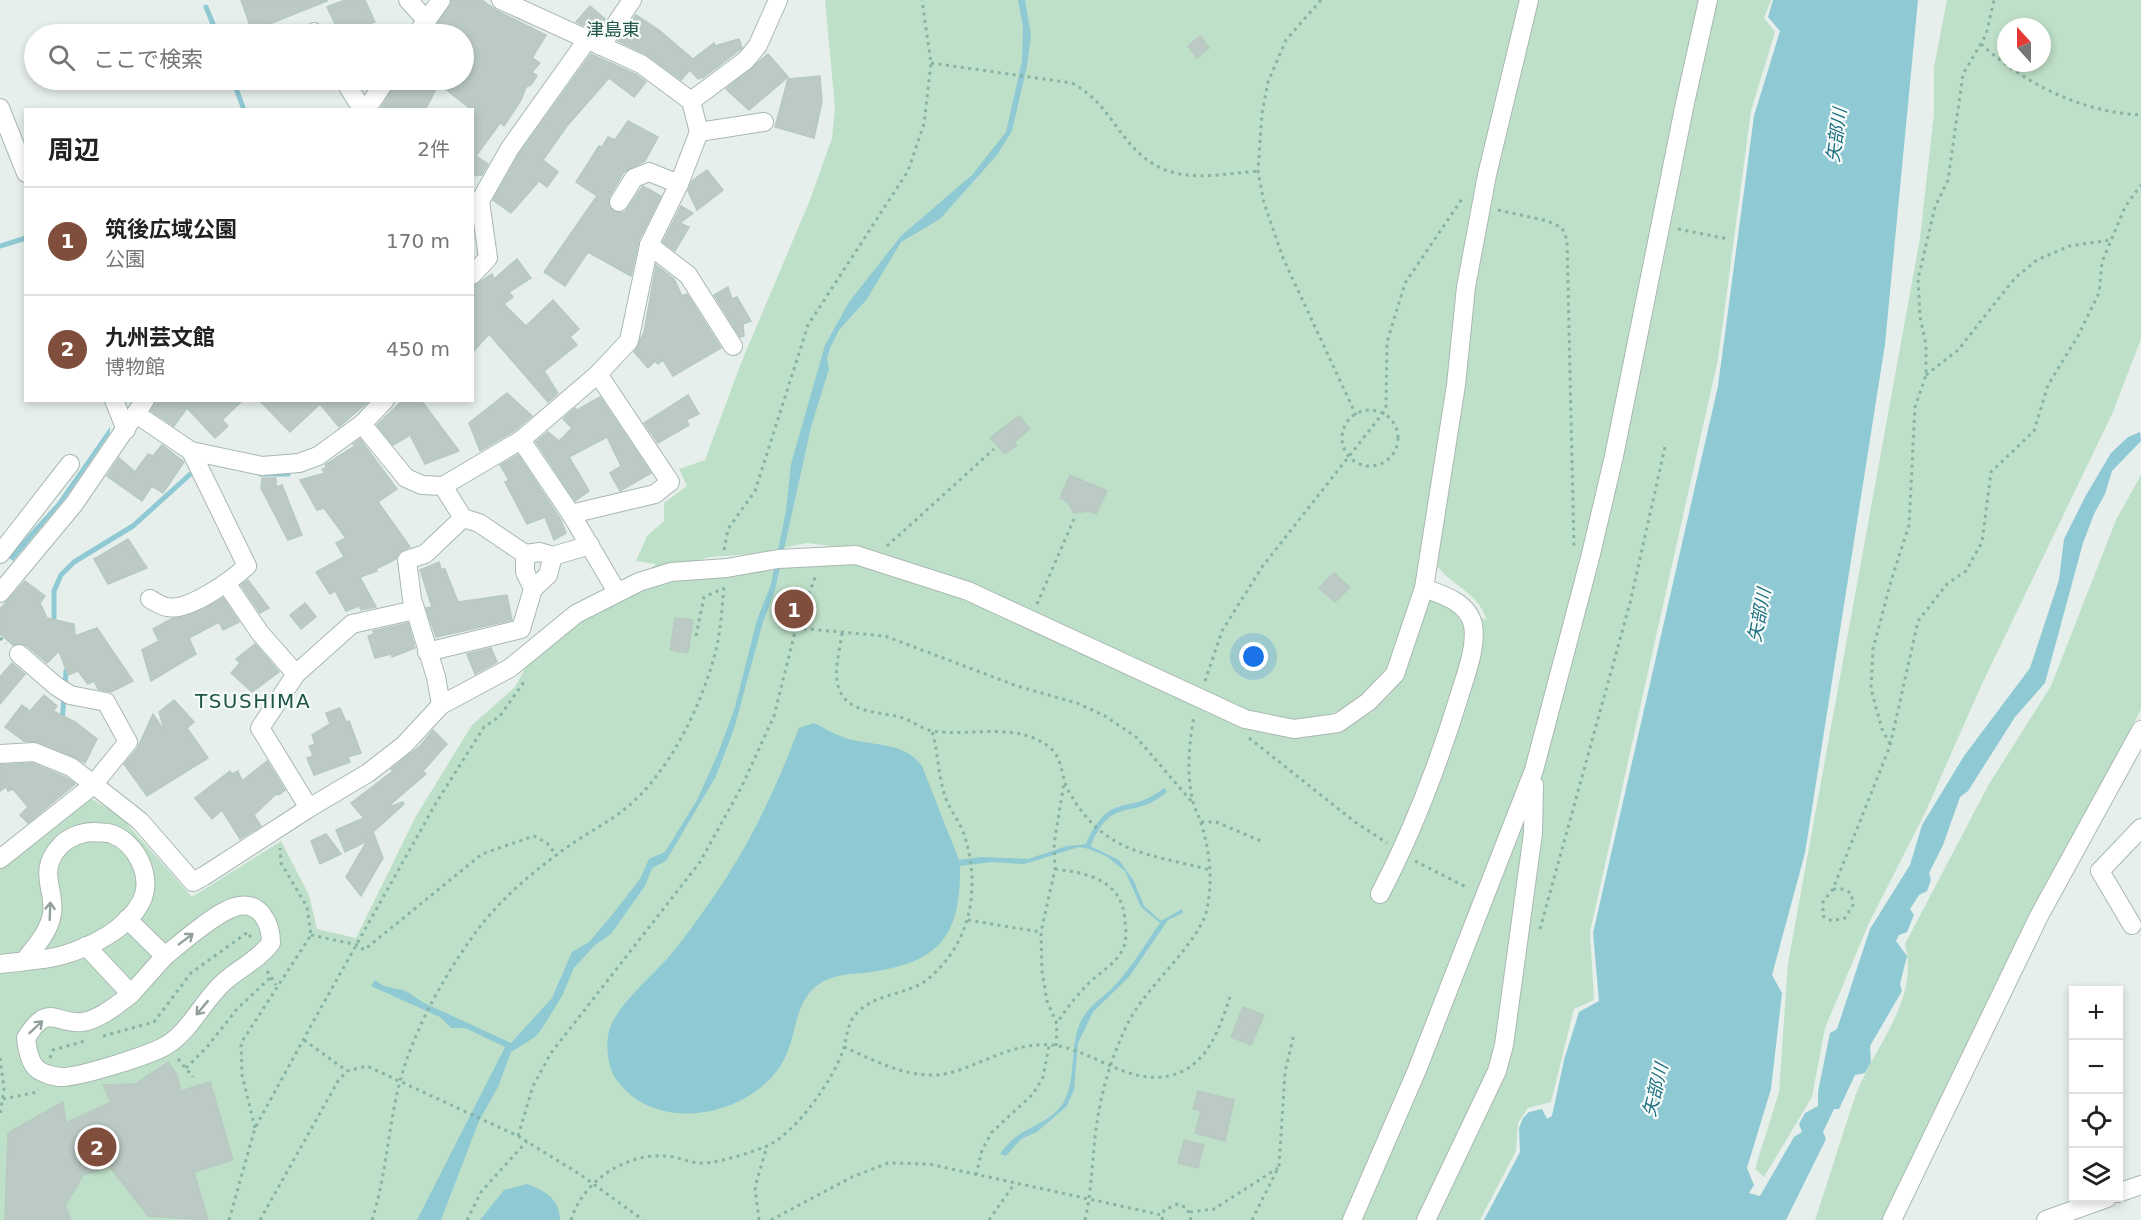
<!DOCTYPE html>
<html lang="ja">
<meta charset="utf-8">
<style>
:root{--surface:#fff;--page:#f2f2f2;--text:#222;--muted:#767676;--line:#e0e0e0;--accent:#804e3d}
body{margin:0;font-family:"DejaVu Sans","Noto Sans JP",sans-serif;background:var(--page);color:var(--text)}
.controls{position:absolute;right:18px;bottom:18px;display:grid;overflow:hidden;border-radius:0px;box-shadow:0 3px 9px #0003}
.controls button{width:54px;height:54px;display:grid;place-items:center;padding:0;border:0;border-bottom:2px solid var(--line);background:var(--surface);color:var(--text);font:30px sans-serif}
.compass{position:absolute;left:1997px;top:18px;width:54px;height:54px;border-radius:50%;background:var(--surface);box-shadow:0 3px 9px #0003;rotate:339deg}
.you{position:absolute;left:1254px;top:657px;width:21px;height:21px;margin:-15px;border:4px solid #fff;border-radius:50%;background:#1a73e8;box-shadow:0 0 0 9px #1a73e833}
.badge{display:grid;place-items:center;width:39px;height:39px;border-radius:50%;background:var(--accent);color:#fff;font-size:20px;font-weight:700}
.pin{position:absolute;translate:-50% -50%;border:3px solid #fff;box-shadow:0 2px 6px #0006}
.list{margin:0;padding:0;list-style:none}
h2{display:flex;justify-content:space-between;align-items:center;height:78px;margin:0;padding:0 24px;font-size:26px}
h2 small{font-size:20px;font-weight:400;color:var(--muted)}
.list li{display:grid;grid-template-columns:39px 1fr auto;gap:18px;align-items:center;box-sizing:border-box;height:108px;padding:0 24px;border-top:2px solid var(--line)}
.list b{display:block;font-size:22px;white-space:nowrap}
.list p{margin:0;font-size:20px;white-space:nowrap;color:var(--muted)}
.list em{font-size:20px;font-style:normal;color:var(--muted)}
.icon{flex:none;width:33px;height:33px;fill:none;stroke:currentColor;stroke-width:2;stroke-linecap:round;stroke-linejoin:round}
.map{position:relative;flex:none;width:2141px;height:1220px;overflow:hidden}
.search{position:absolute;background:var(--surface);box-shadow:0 3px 9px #0003;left:24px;top:24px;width:450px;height:66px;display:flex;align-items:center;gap:15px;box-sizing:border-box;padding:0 21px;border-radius:33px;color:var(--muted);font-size:22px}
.panel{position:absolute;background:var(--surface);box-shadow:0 3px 9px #0003;left:24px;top:108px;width:450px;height:294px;border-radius:0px}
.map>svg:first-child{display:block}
.green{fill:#bfe0c8;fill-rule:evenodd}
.water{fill:#8ec9d4}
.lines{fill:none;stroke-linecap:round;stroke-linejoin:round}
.stream{stroke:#8ec9d4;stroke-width:5}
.building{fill:#bbcac4;stroke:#b8c9c2;stroke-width:1.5}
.minor-casing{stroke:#a8b8b2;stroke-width:20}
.path{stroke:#86b3a5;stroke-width:3;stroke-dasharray:3 4.5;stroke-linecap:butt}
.minor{stroke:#fff;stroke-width:18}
.oneway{stroke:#92a09c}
.labels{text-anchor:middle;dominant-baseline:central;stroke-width:4.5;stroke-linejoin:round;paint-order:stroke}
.neighbourhood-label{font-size:18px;fill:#1f5548;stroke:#f7fbf9}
.water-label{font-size:18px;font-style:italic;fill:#1c6f80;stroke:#f7fbf9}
.quarter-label{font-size:20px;letter-spacing:1.5px;fill:#1f5548;stroke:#f7fbf9}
</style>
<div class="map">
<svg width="2141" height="1220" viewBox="0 0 2141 1220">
<rect width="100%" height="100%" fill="#e6efeb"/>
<!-- green -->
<g class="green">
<path d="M825 0H1771L1764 18 1775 32 1751 111 1718 359 1590 932 1594 1000 1574 1009 1551 1102 1528 1108 1518 1123 1516 1151 1480 1220H0V864L89 797 121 817 192 897 281 841 309 895 317 929 356 938 416 816 472 725 515 687 527 665 574 622 642 582 852 559 962 595 1193 700 1337 730 1371 713 1401 675 1425 600 1431 598 1487 620C1476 589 1451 587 1435 563 1426 580 1416 596 1409 613 1403 627 1401 643 1393 656 1375 691 1338 721 1297 720 1280 719 1264 714 1247 710L869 551 807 543 752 554 710 557 641 576 656 564 636 561 647 536 664 521V503L687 486 679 469 705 460 741 363 810 200 832 138 835 108Z"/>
<path d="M1947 0H2141V339L2113 412 1981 686 1925 813 1869 923 1825 1028 1812 1097 1764 1177 1755 1169 1779 1092 1788 963 1920 238 1934 113V67ZM2006 27H2042V63H2006Z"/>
<path d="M2141 475V709L1889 1220H1815C1829 1179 1841 1138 1855 1097 1873 1047 1920 1001 1905 944L1989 784 2051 686 2116 520Z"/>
</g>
<!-- water -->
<g class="water">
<polygon points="1018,0 1025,0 1031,35 1027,66 1012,131 997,155 940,219 901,242 867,299 839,330 831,346 827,358 829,369 811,427 775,590 763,622 734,729 716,776 666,861 652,868 645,886 611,934 595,945 574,968 562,996 543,1027 535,1037 511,1052 498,1087 479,1121 441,1220 417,1220 505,1047 465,1028 451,1028 440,1017 371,986 375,980 384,986 406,991 424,1003 511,1043 552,998 572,952 589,942 612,915 640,879 649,859 665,852 697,800 719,751 735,707 757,620 771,584 786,511 791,464 825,345 849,302 901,236 972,175 1006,132 1022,61 1023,27"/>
<polygon points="1773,0 1918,0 1885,344 1805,853 1772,975 1782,993 1771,1089 1747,1168 1754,1185 1749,1193 1760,1196 1794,1137 1802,1132 1799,1124 1805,1113 1818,1106 1818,1092 1830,1033 1837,1029 1870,929 1910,865 1922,825 1964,756 2030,668 2059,580 2064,539 2085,497 2111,453 2128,437 2140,432 2141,441 2112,471 2105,494 2094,514 2083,543 2045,683 2015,717 1968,791 1960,797 1943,845 1929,873 1931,880 1927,891 1919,895 1910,909 1914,915 1907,932 1899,935 1896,941 1907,956 1900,984 1902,991 1870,1046 1871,1062 1865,1073 1855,1075 1839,1109 1834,1109 1823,1132 1826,1139 1786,1220 1484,1220 1520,1152 1519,1128 1523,1118 1529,1112 1542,1109 1547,1119 1552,1116 1564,1060 1579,1012 1599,1001 1593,933 1718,386 1754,116 1780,31 1768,17"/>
<polygon points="110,427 110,433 65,499 13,561 8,557 57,503"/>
<path d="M814 723C826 729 837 736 849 739 875 746 905 742 922 766L959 860 981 857 1028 859 1067 846 1086 844 1119 860 1134 881 1144 906 1161 921 1182 909 1183 913 1168 920 1129 977 1093 1012 1078 1043 1074 1090 1067 1106 1037 1132 1021 1139 1006 1156 1000 1154C1020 1124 1047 1128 1063 1103 1078 1077 1068 1045 1082 1019 1091 1003 1106 996 1117 983 1133 965 1146 943 1160 923L1141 907 1125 871 1106 856 1089 849 1079 847 1024 864 992 862 960 866C961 934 941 962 871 972 849 975 829 973 812 990 793 1010 796 1042 781 1065 749 1116 659 1134 619 1083 608 1071 605 1047 609 1031 616 1005 655 974 672 953 684 938 696 922 707 906 747 851 775 791 799 728Z"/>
<path d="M527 1184C546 1191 559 1199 560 1220H480L504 1190Z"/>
</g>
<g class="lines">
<!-- stream -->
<g class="stream">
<polyline points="206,7 217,34"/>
<polyline points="233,80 244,110"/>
<polyline points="0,246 26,238"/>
<polyline points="260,474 288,474"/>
<polyline points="54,620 54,591 61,575 74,562 133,526 196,469"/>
<polyline points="65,687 66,671"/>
<polyline points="62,723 64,696"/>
<path d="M1088 845C1111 791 1130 819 1164 791"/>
</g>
</g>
<!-- building -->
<g class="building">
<polygon points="241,0 327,0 327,1 252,31"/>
<polygon points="345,0 365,0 375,22 340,34 327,7"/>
<polygon points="452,0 482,0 496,10 546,35 532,58 540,63 532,72 537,76 531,85 526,87 521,100 504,126 500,123 476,156 488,164 482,175 472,176 472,110 439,84 425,110 380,110 397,80 464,80 464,34 430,34"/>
<polygon points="590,6 605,19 597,32 576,22"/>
<polygon points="636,15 659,30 693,59 714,43 715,46 739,39 742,48 704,77 698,79 690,70 681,80 647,55 618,41"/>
<polygon points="1200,36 1209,48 1197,58 1188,46"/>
<polygon points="591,54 635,74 646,82 634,97 609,78 567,126 543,160 558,172 547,187 539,181 511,213 493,200 519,154"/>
<polygon points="768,54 788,77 749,110 726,89"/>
<polygon points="820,76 822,102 814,138 775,127 788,79"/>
<polygon points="628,121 658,137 645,161 624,172 609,197 609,207 618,213 625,212 643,186 661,196 639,240 631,276 588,252 565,286 544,272 597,196 576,182 599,146 602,147 608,137 615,140"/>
<polygon points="707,170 723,190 697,210 688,191 692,181"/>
<polygon points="681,206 693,213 680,223 689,227 675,251 663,242"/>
<polygon points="517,259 531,278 509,292 513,297 504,304 526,326 553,300 579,329 570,337 577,345 544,371 558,393 548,402 489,334 472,353 472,287 492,274 494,279"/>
<polygon points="656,265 674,279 682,296 687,294 721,348 673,376 663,360 658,364 655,361 648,368 634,352 644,332"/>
<polygon points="728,287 732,299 737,297 751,321 743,324 744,336 740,337 714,295"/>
<polygon points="507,393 532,416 514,431 480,451 469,423"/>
<polygon points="688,395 699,414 686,420 689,425 658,443 644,423"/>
<polygon points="600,397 651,473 620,491 610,473 621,466 607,437 569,457 589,491 575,501 536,442 548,432 559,441 572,428 563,419 575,408 577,410"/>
<polygon points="156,400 243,400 222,420 228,426 215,438 187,408 174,426 151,411"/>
<polygon points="259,400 369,400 369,401 339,427 320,404 290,432"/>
<polygon points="403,400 421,400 459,451 425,464 410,435 393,445 377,425"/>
<polygon points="1019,416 1030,429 1014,442 1017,445 1005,454 990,438"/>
<polygon points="360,439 397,489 378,502 410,547 399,552 396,559 376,569 377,571 360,577 376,607 361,610 359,606 346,611 335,591 330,594 316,572 344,557 336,543 346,538 324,508 317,510 300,480 325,473 322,469 327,467 325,465 355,446 353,444"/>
<polygon points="162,445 184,462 163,493 152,486 142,501 107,476 119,458 135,472 148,454 153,456"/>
<polygon points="518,455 561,520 566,533 554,540 545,517 527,524 505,482 509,480 500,465"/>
<polygon points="1070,475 1107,491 1096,514 1089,511 1074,513 1068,502 1060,498"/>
<polygon points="262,478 276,478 276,487 282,485 302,535 288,540 261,488"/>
<polygon points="128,539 147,568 108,584 94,559"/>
<polygon points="439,562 441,569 445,569 458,602 507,595 512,620 436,637 426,608 432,607 420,570"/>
<polygon points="1334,573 1350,587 1335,602 1319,588"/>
<polygon points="248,580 269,608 260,613 241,585"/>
<polygon points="25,581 45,596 40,603 47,618 74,624 75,636 97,628 133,681 111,692 98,689 94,681 88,684 78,671 68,675 59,651 47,663 26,645 13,645 0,634 0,609"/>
<polygon points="223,598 239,622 223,630 219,622 189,638 196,654 151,681 142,650 159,641 153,629 173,618 202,610"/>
<polygon points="305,603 316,617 301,629 290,615"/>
<polygon points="675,618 693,620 688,653 670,650"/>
<polygon points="408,623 415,648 392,657 391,654 375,658 368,636 374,634 373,631"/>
<polygon points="255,644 279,672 252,692 231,673 240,663 236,659"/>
<polygon points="491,648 497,662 475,674 467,654"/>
<polygon points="12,663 25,674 0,704 0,677"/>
<polygon points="44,695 57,706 53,711 75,722 97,739 85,763 75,757 38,742 24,741 5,727 22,705 30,711"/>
<polygon points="174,700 194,722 187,728 208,758 147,796 124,764 137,749 153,714 165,732 159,712"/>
<polygon points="340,708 346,722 349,721 361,753 348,757 350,762 314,775 307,758 313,756 309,746 315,744 312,735 330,724 326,713"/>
<polygon points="433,730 447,744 423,771 426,774 391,804 392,806 403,802 404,804 373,832 383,858 361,896 346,877 367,841 345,852 336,830 364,818 351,803 393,771 391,769 420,746"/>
<polygon points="267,761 285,790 279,795 276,794 254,815 261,826 240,839 222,810 212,819 195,798 230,771 232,774 238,771 242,781"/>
<polygon points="32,763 65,777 75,784 28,823 20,815 28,807 13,789 8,791 6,787 0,791 0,765"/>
<polygon points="326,834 341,854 320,864 311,841"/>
<polygon points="1243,1007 1264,1015 1251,1045 1231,1037"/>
<polygon points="168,1062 177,1075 181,1091 210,1082 233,1160 194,1172 208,1220 148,1216 110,1167 83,1175 65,1206 71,1220 5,1220 8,1133 63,1102 66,1123 111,1102 103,1085 135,1084"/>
<polygon points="1198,1091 1234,1100 1225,1141 1195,1133 1201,1111 1193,1109"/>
<polygon points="1184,1140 1204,1145 1198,1168 1178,1163"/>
</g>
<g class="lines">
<!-- minor casing -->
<g class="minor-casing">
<g id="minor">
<polyline points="408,0 427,21"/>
<polyline points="314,32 316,34"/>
<polyline points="417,34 441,0"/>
<polyline points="601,46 632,0"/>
<polyline points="344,80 357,101 367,109"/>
<polyline points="691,101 746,60 758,45 778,0"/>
<polyline points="0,108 26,173"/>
<polyline points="366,110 386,80"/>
<polyline points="699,132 764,122"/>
<polyline points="619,202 634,178 649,172 679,184"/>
<polyline points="649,245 688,275 733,346"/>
<polyline points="472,275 488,258 480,201 510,148 587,40"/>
<polyline points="114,400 126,430"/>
<polyline points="136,414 191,451 262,466 299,463 318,456 362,424 406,478 422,485 443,486 521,440 598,374 629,341 649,245 679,184 699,132 691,101 641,64 501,0"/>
<polyline points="362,424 385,400"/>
<polyline points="521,440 571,514 617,592"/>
<polyline points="571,514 655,494 670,482 598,374"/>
<polyline points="463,518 479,523 525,554 540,552 553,556 590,545"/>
<polyline points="0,554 70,464"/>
<polyline points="226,583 260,633 296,674"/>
<polyline points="533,589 548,575 553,556"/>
<polyline points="0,593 74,504 145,400"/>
<path d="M150 599C155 602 161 606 167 607 188 612 232 580 247 566L191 451"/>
<polyline points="427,652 521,629 533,589 525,572 525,554"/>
<polyline points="441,705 510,668 576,614 639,582 671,572 727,568 778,559 856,555 968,591 1245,719 1294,729 1338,723 1368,702 1395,674 1424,588 1456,385 1466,287 1487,175 1529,0"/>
<polyline points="0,754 34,752 71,767 140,821 193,882 204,876 309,808 368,773 404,745 441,705 436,677 412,599 407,560 425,554 463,518 443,486"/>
<polyline points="309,808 260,728 296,674 352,624 415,610"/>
<polyline points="0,859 92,786 128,742 106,702 70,695 56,686 19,654"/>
<path d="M1380 894C1413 831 1438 765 1459 697 1465 676 1477 648 1473 625 1468 602 1443 595 1424 588"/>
<polyline points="2132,925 2100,871 2141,828"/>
<path d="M86 946 131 994C118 1004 99 1020 82 1022 55 1025 49 1001 26 1038 27 1047 29 1061 36 1068 41 1073 54 1077 62 1077 80 1077 151 1055 167 1045 192 1029 203 1000 225 981 241 967 258 960 271 943 271 924 260 899 235 907 216 912 181 943 165 956L127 919"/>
<path d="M0 964C21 961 43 961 63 955 91 947 127 929 141 902 154 877 136 843 112 834 106 832 100 833 94 832 82 832 69 837 61 845 36 871 56 890 52 914 49 932 35 947 24 961"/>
<polyline points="131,994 165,956"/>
<polyline points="2118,1193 2141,1185"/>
<polyline points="1352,1220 1417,1070 1534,770 1590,558 1614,456 1685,103 1708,0"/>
<polyline points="1426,1220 1497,1071 1504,1045 1533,833 1534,785"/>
<polyline points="1892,1220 2039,916 2141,730"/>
<polyline points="2046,1220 2107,1198"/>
</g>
</g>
<!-- path -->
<g class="path">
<polyline points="1321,0 1286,40 1268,82 1262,113 1258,171 1264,203 1283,258 1356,415"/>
<path d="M1981 44C2025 84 2081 112 2141 115"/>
<path d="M931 63 1072 83C1100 99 1107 115 1126 139 1164 187 1204 176 1258 171"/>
<polyline points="1498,210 1548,221 1562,228 1567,240 1574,549"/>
<polyline points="1678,229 1728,239"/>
<polyline points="1926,375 1958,350 2015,278 2037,260 2069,246 2111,240"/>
<circle cx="1370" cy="438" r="28"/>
<polyline points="887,546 994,449"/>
<polyline points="724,550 728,529 755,491 808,325 908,171 924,124 931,63 922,0"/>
<polyline points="1037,604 1074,519"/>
<polyline points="796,628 885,636 1017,686 1077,703 1105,716 1136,737 1192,802"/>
<path d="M842 633C840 651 832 674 840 691 849 713 880 712 900 717 911 720 922 729 933 731 971 737 1016 721 1049 747 1063 757 1061 778 1069 792 1105 855 1148 853 1210 870"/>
<polyline points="696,636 704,597 724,588"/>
<polyline points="0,638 6,643"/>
<polyline points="1205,681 1222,631 1262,567 1383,413 1386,406 1387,342 1405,283 1464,196"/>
<polyline points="1249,738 1355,822 1387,843"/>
<polyline points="1890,744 1882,729 1871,689 1873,649 1891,581 1909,525 1915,407 1926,375 1926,344 1920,317 1918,279 1935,207 1948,180 1963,74 1986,35 1994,0"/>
<polyline points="1201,822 1216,822 1261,841"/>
<polyline points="1415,861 1468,888"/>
<path d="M1055 869C1088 873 1122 880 1125 920 1126 930 1127 942 1122 951 1114 965 1100 972 1089 983 1077 995 1066 1009 1057 1023"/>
<polyline points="1833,889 1842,889 1851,893 1853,905 1845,918 1832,921 1823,916 1823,902 1833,889 1890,746 1918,621 1947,584 1966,571 1982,542 1991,472 2034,431 2048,385 2078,336 2099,293 2102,262 2125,207 2141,185"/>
<polyline points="968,920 1040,932"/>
<polyline points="1540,929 1630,603 1665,447"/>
<polyline points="311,935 358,945 364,950 482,854 534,836 547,843 557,856"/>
<polyline points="267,971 276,985"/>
<polyline points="103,1036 154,1022 191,973 248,932 251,938"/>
<polyline points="304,1040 347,1071"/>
<polyline points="1056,1046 1057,1024 1047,1001 1042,971 1041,932 1055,869 1054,844 1064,783"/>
<path d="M844 1047C878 1062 915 1083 953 1072 989 1061 1020 1039 1059 1046 1100 1054 1136 1091 1181 1072 1210 1059 1221 1024 1230 997"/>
<polyline points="0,1058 4,1089 0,1115"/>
<polyline points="50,1058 53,1050 85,1041"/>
<polyline points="178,1059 193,1077"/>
<polyline points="186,1068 207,1047 237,1009 271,977"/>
<polyline points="3,1099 37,1092 38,1089"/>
<polyline points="255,1128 242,1075 241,1043 311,935 307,907 281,863 280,848"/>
<polyline points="518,1136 533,1086 551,1053 700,862 742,786 774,716 796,628 816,575"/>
<polyline points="976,1175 982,1150 992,1132 1033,1094 1043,1077 1049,1046"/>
<polyline points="1190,1212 1214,1209 1278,1168"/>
<polyline points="229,1220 255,1128 313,1022 436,803 484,727 500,716 526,679"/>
<polyline points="260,1220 338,1081 347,1071 367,1066 518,1136 581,1175 643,1220"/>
<path d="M372 1220C387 1174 388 1124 401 1078 415 1028 443 978 473 936 501 897 539 866 579 839 593 830 608 822 621 812 668 777 702 705 716 650 721 629 722 607 724 587"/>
<polyline points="467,1220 481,1192 527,1141"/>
<path d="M571 1220C583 1181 625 1153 666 1156 680 1157 691 1164 706 1163 725 1161 749 1153 767 1146 796 1133 835 1078 844 1047 848 1033 847 1022 859 1011 877 993 908 995 928 979 972 942 981 887 964 834 959 820 948 808 944 793 938 773 938 751 932 731"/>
<polyline points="759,1220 755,1187 767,1146"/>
<polyline points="771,1220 852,1177 888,1163 929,1164 1162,1215"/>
<polyline points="989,1220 1015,1183"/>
<path d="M1085 1220C1092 1190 1092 1160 1096 1129 1101 1092 1111 1058 1127 1025 1144 988 1200 943 1207 909 1213 879 1210 852 1201 823 1199 816 1195 810 1193 802 1186 773 1189 745 1194 716"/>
<polyline points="1162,1220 1164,1210 1178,1204 1187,1208 1191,1220"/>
<polyline points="1252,1220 1279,1166 1285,1072 1294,1034"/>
</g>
<!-- minor -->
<use href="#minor" class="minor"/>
</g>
<!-- one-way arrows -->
<defs><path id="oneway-shaft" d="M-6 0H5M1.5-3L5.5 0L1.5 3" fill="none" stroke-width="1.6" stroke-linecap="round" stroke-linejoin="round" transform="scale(1.5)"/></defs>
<g class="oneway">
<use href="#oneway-shaft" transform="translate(50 911) rotate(-88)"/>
<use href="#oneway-shaft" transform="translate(186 939) rotate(-37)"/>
<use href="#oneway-shaft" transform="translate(202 1008) rotate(130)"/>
<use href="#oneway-shaft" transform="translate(36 1027) rotate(-43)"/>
</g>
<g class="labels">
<!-- neighbourhood labels -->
<g class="neighbourhood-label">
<text x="613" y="29">津島東</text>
</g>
<!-- water labels -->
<g class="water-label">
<text transform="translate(1836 135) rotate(-82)">矢部川</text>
<text transform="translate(1759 615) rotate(-79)">矢部川</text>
<text transform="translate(1655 1090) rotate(-76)">矢部川</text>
</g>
<!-- quarter labels -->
<g class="quarter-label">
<text x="253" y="701">TSUSHIMA</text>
</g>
</g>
</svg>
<div class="controls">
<button>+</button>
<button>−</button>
<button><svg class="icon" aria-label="locate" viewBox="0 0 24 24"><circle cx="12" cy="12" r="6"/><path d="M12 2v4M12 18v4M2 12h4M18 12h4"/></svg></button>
<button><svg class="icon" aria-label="layers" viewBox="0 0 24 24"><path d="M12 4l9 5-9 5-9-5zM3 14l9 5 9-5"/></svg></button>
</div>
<svg class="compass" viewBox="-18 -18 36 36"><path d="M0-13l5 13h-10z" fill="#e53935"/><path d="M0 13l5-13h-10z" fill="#767676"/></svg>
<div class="you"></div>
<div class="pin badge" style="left:794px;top:609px">1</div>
<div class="pin badge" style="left:97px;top:1147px">2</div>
<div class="search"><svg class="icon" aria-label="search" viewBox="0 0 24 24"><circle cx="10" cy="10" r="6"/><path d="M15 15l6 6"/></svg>ここで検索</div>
<section class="panel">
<h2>周辺<small>2件</small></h2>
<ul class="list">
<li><span class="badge">1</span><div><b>筑後広域公園</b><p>公園</p></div><em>170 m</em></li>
<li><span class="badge">2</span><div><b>九州芸文館</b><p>博物館</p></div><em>450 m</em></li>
</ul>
</section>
</div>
